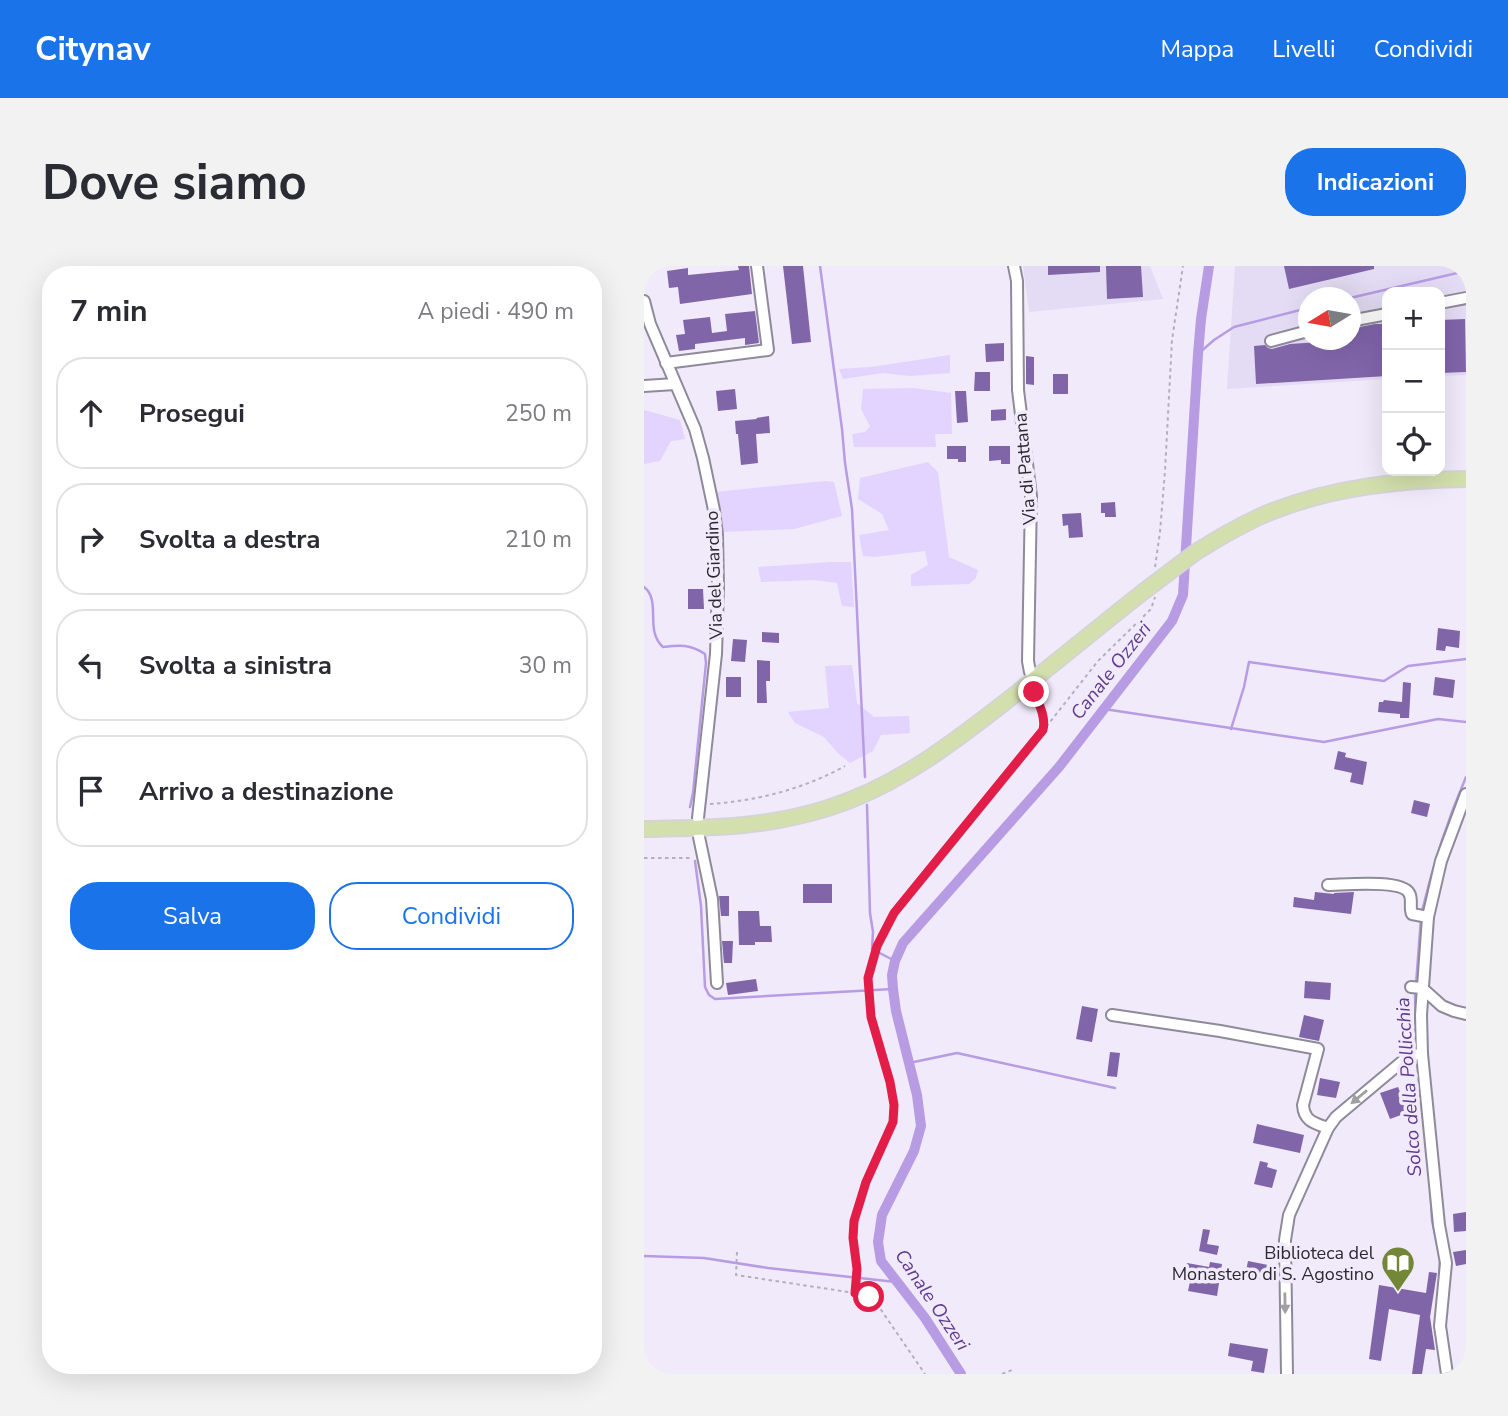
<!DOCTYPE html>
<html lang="it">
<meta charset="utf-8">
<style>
:root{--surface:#fff;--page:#f2f2f3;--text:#2b2b33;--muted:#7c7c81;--line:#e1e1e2;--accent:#1a73e8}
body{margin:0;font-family:"Nunito Sans",sans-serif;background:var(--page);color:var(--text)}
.controls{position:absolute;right:21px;top:21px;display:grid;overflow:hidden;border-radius:14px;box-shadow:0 7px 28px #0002}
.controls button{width:63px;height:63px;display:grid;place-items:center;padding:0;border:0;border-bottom:2px solid var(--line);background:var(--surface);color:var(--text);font:35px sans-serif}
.compass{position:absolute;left:654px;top:21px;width:63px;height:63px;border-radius:50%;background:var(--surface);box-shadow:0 7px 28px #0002;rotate:259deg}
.stop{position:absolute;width:21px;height:21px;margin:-16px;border:5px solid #e11d48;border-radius:50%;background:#fff}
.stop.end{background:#e11d48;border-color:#fff;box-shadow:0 2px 7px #0008}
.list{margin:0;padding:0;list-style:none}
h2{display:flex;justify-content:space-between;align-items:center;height:91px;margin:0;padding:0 28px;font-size:30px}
h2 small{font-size:23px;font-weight:400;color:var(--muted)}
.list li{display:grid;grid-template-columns:46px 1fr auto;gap:21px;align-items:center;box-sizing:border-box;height:112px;margin:0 14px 14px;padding:0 14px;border:2px solid var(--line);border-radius:28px}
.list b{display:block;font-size:26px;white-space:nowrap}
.list em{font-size:23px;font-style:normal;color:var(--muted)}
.actions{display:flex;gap:14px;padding:21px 28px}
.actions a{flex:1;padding:16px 0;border:2px solid var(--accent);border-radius:28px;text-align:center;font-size:24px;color:var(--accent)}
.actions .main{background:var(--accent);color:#fff}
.icon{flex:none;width:38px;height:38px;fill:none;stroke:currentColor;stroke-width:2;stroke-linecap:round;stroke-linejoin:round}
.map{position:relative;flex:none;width:822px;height:1108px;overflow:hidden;border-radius:28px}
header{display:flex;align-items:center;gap:42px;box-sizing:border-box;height:98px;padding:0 35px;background:var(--accent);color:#fff}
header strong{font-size:33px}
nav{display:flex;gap:38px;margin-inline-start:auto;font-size:24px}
.intro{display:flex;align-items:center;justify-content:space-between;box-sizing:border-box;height:168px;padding:0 42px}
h1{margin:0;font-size:49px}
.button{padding:18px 32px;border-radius:28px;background:var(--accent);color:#fff;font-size:24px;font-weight:700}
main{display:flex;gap:42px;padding:0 42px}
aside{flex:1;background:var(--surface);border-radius:28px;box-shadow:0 7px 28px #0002}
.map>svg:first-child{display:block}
.built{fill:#e4dcf4;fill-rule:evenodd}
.green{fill:#e2d3ff}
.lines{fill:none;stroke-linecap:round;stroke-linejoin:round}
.stream{stroke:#b79ce4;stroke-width:2.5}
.canal{stroke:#b79ce4;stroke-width:10}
.building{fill:#8065a9}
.minor-casing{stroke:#8f8a99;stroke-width:14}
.major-casing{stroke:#d5d4d5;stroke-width:18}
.path{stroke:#b4afbd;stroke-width:2;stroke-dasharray:3.5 3.5;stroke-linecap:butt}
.minor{stroke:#fff;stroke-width:10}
.major{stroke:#d3e0ad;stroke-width:14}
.major-bridge-casing{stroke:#d5d4d5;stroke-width:18;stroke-linecap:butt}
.major-bridge{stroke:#d3e0ad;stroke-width:14}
.oneway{fill:#a09fa1}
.route{stroke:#e11d48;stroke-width:9}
.labels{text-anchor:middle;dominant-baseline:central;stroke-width:7;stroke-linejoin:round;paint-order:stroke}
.street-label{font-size:18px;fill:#2b292f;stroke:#f0eafb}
.poi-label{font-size:18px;fill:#2b292f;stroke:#f0eafb;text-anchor:end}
.water-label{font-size:19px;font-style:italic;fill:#5f3a8f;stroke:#f0eafb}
</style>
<header>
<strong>Citynav</strong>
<nav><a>Mappa</a><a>Livelli</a><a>Condividi</a></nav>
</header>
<div class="intro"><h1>Dove siamo</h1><a class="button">Indicazioni</a></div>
<main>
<aside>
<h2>7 min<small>A piedi · 490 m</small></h2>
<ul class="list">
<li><svg class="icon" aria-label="ahead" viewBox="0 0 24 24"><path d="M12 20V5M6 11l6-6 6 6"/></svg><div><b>Prosegui</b></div><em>250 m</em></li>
<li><svg class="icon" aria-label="right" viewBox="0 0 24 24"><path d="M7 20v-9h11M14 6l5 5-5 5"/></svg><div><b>Svolta a destra</b></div><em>210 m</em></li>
<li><svg class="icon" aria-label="left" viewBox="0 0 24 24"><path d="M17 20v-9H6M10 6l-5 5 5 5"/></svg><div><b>Svolta a sinistra</b></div><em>30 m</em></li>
<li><svg class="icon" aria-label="arrive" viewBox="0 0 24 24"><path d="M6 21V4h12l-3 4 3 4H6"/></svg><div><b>Arrivo a destinazione</b></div></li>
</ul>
<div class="actions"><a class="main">Salva</a><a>Condividi</a></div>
</aside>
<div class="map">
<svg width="822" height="1108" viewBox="0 0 822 1108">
<rect width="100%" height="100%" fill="#f0eafb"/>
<!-- built -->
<g class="built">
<polygon points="379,0 506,0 519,33 385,46"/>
<path d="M591 0H822V109L796 110V26H743V113L583 123ZM664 32H706V74H664Z"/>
</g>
<!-- green -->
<g class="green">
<polygon points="306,89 306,107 266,110 239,107 199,113 195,103 227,101"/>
<polygon points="269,122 307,127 308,168 291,168 292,181 210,181 208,168 221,166 226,160 217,143 219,123"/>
<polygon points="0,144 36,154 41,173 27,175 16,195 0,198"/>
<polygon points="284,196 294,206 305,291 334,304 332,312 325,318 267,320 267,309 284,299 281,285 230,291 219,290 215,269 245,264 238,248 214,233 216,212"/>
<polygon points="181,215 190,216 198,250 150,263 78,266 71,226"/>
<polygon points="187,296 207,296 210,341 198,340 193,317 171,314 117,316 114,301"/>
<polygon points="208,399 213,437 230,451 265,450 266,467 237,469 229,485 206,497 194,487 180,471 151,457 144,446 185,442 181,400"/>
</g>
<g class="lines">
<!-- stream -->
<g class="stream">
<polyline points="176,0 198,163 201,197 208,243 221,511"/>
<polyline points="706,32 822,5"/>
<polyline points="554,88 570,74 590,61 664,42"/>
<path d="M0 321C18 335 0 364 19 381 36 379 46 378 61 388L62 397 49 527 46 541"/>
<polyline points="460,443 680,476 794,453 822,456"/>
<polyline points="587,463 600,421 605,396 740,415 764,400 822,393"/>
<polyline points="223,539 226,647 229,666 228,683 251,695"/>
<polyline points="51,595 57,640 61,721 65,729 71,733 249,723"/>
<path d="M778 645C789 599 803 555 822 511"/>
<polyline points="772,718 777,652"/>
<polyline points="771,725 772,785"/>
<polyline points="773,791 784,900"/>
<polyline points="265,797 313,787 471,822"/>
<polyline points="786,917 788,954 796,993 795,1010"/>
<polyline points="0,990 60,992 124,1002 252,1016"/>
</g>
<!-- canal -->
<polyline class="canal" points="317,1108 281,1052 237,995 234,976 238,949 270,885 277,860 273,829 252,745 249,723 248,709 251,695 259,677 415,501 528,355 539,329 554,88 557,53 565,0"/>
</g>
<!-- building -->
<g class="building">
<polygon points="94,0 105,0 108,28 36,38 34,21 25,22 23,5 44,2 44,9 95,4"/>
<polygon points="139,0 159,0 167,76 148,78"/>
<polygon points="404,0 456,0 456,6 404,9"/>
<polygon points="462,0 497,0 499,31 463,33"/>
<polygon points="640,0 730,0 730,3 645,23"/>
<polygon points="111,45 115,77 101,79 101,72 51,78 51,83 35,85 32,69 41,68 39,54 66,51 68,67 83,65 81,48"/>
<polygon points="821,53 822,106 796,107 796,54"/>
<polygon points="731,58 743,58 743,110 612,118 610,80 621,79 624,82 628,83 646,78 706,74 706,63"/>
<polygon points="360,77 360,95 342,96 341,78"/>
<polygon points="382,90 390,91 390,119 382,118"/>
<polygon points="331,106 346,106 346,125 330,125"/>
<rect x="409" y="108" width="15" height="20"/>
<polygon points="91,123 93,143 74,145 72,125"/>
<polygon points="311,125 322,125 324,156 313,157"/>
<polygon points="362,143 362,154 347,155 347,144"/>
<polygon points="125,150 126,167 112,168 114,197 97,199 94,168 92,168 91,155 113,153 112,152"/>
<polygon points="303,180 322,180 322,196 314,196 314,193 303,193"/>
<polygon points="345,180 366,180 366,198 357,198 357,194 345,195"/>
<polygon points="471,236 472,251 461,251 461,247 457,247 457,237"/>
<polygon points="437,247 439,271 425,272 424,259 419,260 418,248"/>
<polygon points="44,323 59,323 60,343 44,343"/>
<polygon points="794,362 816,365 815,382 802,380 801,385 792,384"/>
<polygon points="118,366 135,367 135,377 118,376"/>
<polygon points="89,373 103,374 101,396 87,395"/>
<polygon points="113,394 126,395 126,415 122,415 123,437 113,437"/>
<rect x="82" y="411" width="15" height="20"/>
<polygon points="791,411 811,414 809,432 789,429"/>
<polygon points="759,416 767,417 765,452 756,452 756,448 734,446 735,436 739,436 740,434 758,436"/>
<polygon points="694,485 702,487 701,491 723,496 719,519 706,516 708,507 690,503"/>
<polygon points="770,534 786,538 783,551 767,547"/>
<rect x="159" y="618" width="29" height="19"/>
<polygon points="671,626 690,628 690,627 710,626 707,648 649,641 650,631 670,634"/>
<polygon points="75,630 85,630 85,650 77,650"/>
<polygon points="94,645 115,645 116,660 127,660 128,676 111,676 111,679 95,679"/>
<polygon points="78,675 89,675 88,697 80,697"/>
<polygon points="112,713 114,725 84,729 82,717"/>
<polygon points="661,715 687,717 686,734 660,732"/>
<polygon points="438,740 454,743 448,776 432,773"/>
<polygon points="660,749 680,754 675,775 655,771"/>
<polygon points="466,786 476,787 473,811 463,810"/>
<polygon points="676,812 696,816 692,832 673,829"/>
<polygon points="754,821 760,836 765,835 768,845 746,853 736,827"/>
<polygon points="613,858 660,869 656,887 609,877"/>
<polygon points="616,895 624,897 623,901 633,904 628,922 610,918"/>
<polygon points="822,946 822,965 810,966 809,948"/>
<polygon points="559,963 566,964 563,978 575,980 573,989 555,985"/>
<polygon points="822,984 822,998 812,1000 809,986"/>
<polygon points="604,995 624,999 621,1014 601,1010"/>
<polygon points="566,996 578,998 573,1030 544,1025 547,1011 541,1010 543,997 565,1001"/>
<polygon points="785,1006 793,1007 786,1051 791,1084 782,1083 778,1108 768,1108 776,1049 745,1043 737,1095 725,1093 735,1019 782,1027"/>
<polygon points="586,1077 624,1083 620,1107 607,1105 609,1095 584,1090"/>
</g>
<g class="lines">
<!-- minor casing -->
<g class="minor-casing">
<g id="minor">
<polyline points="370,0 373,15 374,124 387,230 384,395 386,406"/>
<polyline points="0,35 6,58 51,163 59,192 70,244 73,269 74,322 72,388 54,552"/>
<polyline points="796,37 822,32"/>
<polyline points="706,55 743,48"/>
<polyline points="627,75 664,65"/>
<polyline points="22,97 124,84 113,0"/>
<polyline points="0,120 31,118"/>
<polyline points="55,571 68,633 73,717"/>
<path d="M684 619C699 619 757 613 765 627 769 633 765 642 768 648L784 651"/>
<polyline points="767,721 778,722 798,740 810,745 822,748"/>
<path d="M468 749 576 765 674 783 659 839C660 855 670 857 684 862"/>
<polyline points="643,1108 641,974 645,949 684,862 692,851 766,789 778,788"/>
<polyline points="803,1108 796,1060 802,997 795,959 778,788 777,749 784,651 797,595 822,528"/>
</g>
</g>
<!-- major casing -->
<g class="major-casing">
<g id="major">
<path d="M575 272C593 262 610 252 629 245 691 221 756 214 822 213"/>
<path d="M0 563C66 562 121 562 184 542 257 519 315 472 374 426 416 393 457 359 499 326"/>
</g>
</g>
<!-- path -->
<g class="path">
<polyline points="511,301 516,266 521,205 528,74 539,0"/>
<polyline points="391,428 399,451 399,463"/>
<path d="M66 538C112 535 160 523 201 500"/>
<polyline points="0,592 48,592"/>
<polyline points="93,986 92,1009 211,1027 225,1031 233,1038 281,1108"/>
<polyline points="211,1027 213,1004 209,972 210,955 222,917 249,856 250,839 246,816 227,751 224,712 225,706 233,680 250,647 391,475 454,395 507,343 511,331"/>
<polyline points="358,1108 368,1104"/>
</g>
<!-- minor -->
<use href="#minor" class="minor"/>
<!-- major -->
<use href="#major" class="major"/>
<!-- major-bridge casing -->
<g class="major-bridge-casing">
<polyline id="major-bridge" points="499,326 552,286 575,272"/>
</g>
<!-- major-bridge -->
<use href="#major-bridge" class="major-bridge"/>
</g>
<!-- one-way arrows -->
<defs><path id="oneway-solid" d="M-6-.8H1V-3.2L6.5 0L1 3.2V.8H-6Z" transform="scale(1.75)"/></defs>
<g class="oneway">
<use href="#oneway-solid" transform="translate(715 831) rotate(140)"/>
<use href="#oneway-solid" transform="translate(641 1037) rotate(89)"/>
</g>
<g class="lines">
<!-- route -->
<path class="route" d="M225 1031 211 1027 213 1003 209 972 210 955 222 916 249 856 250 839 246 816 227 751 224 712 233 680 250 647 399 464C402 451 395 438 390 426"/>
</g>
<!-- icons -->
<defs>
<g id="library-pin" transform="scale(1.75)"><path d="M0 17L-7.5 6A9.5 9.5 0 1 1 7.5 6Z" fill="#748737" stroke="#f0eafb"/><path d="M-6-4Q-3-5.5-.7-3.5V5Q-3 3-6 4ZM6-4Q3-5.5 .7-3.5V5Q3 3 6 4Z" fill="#fff"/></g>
</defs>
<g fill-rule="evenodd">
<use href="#library-pin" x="754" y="997"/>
</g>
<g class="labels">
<!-- street labels -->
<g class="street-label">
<text transform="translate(381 203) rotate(-95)">Via di Pattana</text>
<text transform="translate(70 309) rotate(-92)">Via del Giardino</text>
</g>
<!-- poi labels -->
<g class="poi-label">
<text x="730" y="987">Biblioteca del<tspan x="730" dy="21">Monastero di S. Agostino</tspan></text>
</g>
<!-- water labels -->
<g class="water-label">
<text transform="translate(467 405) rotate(-52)">Canale Ozzeri</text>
<text transform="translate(765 821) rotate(-94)">Solco della Pollicchia</text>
<text transform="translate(288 1034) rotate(56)">Canale Ozzeri</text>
</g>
</g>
</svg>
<div class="controls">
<button>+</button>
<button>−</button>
<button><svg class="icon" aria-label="locate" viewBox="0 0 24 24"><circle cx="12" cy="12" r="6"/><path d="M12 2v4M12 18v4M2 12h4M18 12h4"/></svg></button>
</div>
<svg class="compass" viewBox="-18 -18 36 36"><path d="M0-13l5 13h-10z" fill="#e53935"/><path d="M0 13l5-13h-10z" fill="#7c7c81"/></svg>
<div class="stop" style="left:225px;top:1031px"></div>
<div class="stop end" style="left:390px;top:426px"></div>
</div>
</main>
